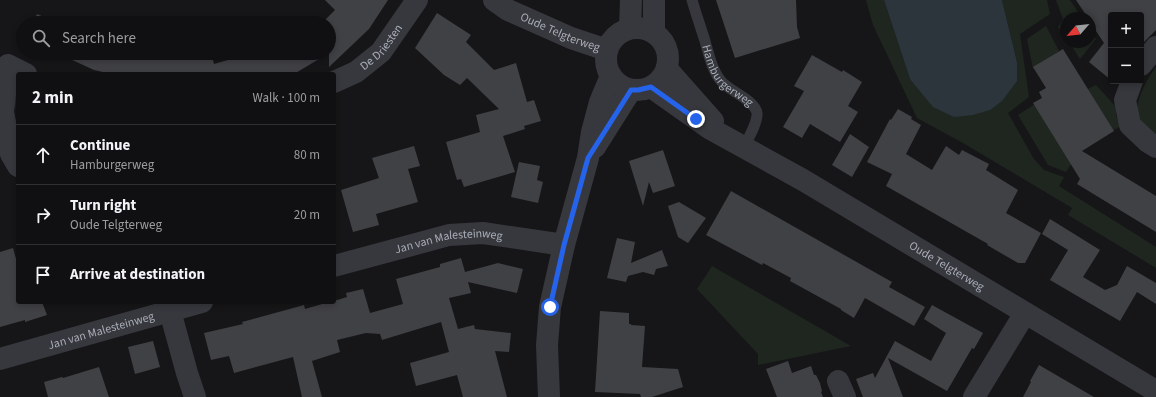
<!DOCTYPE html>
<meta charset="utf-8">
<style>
:root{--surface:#101012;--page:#19191b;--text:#f1f3f6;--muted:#9c9d9f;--line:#303032}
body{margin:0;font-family:"Source Sans 3",sans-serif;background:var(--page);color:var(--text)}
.controls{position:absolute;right:12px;top:12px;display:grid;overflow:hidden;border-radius:4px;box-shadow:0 2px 6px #0003}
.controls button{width:36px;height:36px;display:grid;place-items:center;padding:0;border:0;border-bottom:1px solid var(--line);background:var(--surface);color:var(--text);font:20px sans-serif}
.compass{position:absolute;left:1060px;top:12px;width:36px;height:36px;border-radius:50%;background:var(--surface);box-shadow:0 2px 6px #0003;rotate:242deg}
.stop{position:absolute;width:12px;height:12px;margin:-9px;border:3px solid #2563eb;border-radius:50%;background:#fff}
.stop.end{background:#2563eb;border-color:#fff;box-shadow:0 1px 4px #0008}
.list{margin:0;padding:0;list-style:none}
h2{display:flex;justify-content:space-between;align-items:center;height:52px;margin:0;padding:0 16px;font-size:17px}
h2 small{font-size:13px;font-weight:400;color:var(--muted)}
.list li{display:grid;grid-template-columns:26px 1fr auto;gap:12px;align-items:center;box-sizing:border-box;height:60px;padding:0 16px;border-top:1px solid var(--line)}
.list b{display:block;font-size:15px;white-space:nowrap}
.list p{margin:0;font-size:13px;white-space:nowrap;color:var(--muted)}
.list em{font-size:13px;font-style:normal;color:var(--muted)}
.icon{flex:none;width:22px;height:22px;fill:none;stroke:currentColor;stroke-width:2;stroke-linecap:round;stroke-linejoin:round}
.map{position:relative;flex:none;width:1156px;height:397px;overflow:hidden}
.search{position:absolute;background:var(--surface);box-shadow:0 2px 6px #0003;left:16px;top:16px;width:320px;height:44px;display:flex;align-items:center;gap:10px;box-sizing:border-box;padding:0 14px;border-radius:22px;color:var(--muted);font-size:15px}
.panel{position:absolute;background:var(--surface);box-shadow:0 2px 6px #0003;left:16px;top:72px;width:320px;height:232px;border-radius:4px}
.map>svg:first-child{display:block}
.green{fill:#1e261f}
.water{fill:#2c353c}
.building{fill:#404145}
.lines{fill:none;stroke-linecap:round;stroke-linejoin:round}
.service{stroke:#37383d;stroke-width:11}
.minor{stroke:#37383d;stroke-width:22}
.tertiary{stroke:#37383d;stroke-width:22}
.route{stroke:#2563eb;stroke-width:5}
.labels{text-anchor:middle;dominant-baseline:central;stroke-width:3;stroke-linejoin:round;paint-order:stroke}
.street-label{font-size:12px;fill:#a8adb8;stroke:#111113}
</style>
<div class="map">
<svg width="1156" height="397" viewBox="0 0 1156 397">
<rect width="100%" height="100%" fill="#161618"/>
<!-- green -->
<g class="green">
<polygon points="866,0 884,0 910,79 1017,62 1002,0 1047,0 1050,14 1020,34 1029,97 1008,113 1034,159 1044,170 1064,177 1059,186 1156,247 1156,268 1068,215 1072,208 963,143 917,118 873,25"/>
<polygon points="1056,0 1070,0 1082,18 1066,18 1066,38 1058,27 1063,19"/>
<polygon points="1046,26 1059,51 1033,69 1027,39"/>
<polygon points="1090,31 1096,39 1080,59 1069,42 1090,42"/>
<path d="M1156 67V139C1151 134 1145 128 1141 122 1130 107 1147 79 1156 67Z"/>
<polygon points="16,83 18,83 18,123 13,91"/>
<polygon points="1096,85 1116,107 1116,115 1121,126 1110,132 1088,89"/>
<polygon points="1035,104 1074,160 1066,172 1048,165 1018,115"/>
<polygon points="712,266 851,346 758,365 758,354 697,289"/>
</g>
<!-- water -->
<polygon class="water" points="884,0 1002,0 1017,62 1017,81 1002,101 990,110 973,115 954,117 933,107 910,79"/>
<!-- building -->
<g class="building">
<polygon points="325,0 388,0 369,29 329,67 329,53 294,74 111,74 94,70 57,53 179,53 180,59 211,53 214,64 252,53 329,53 329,23 326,23 324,21 335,10"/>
<polygon points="716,0 796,0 797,27 800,38 735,58"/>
<polygon points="1076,0 1156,0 1156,30 1141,45 1141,15 1111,15 1111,80 1089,62 1104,43 1090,22 1090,18 1088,18"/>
<polygon points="437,13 471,35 466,42 494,70 516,63 527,102 534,100 541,121 524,126 525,129 503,136 515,172 464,187 461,179 457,180 446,142 480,132 476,115 499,109 467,78 460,85 444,75 415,48"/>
<polygon points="37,14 53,21 58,23 33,23"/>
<polygon points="1063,49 1114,131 1082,151 1156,196 1156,232 1077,184 1080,179 1033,103 1042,98 1039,92 1046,88 1033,67"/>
<polygon points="812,55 842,72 843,70 862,82 848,106 858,112 840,142 810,124 802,138 783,127 804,91 794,86"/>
<polygon points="898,109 912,117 911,119 921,125 906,154 932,170 946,146 959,155 962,150 989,164 986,170 1018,190 1006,213 1041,233 1025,263 1018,263 987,245 988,244 886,186 892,174 867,162 890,119 891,120"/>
<polygon points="850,134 869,147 852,177 832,165"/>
<polygon points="414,146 420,166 408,169 418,202 376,214 379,225 353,232 341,190 379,178 372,158"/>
<polygon points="663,150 675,186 653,193 649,182 643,206 629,161"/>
<polygon points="519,162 540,166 537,180 543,182 538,203 511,197"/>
<polygon points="731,191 892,282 889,287 925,307 914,326 865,298 854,318 841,310 841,309 790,281 791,278 763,263 762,265 706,235"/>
<polygon points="679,202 706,218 688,243 678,237 668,206"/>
<polygon points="1050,219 1100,250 1083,277 1105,290 1117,285 1127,266 1156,283 1156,304 1137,292 1120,321 1050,280 1068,250 1042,234"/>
<polygon points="617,238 635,242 631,263 662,250 668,266 656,269 654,275 643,272 628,276 626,282 607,278"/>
<polygon points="13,248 18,266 18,302 42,302 47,315 25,322 25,320 0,327 0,252"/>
<polygon points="461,258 465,272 498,263 523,269 517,293 468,282 471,293 449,298 458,329 474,325 475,329 511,333 509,352 495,351 507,397 463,397 457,375 416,386 410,363 449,352 441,322 382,340 380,334 366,333 337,340 340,352 312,361 322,397 302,397 293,357 234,373 229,356 211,360 204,333 243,324 242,322 304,305 305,309 329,302 334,302 334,301 347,297 346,293 363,289 370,313 403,304 396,279 440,267 440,264"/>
<polygon points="932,305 983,333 974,349 972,348 947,391 888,358 903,397 863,397 856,379 873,373 875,378 895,341 931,361 946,333 924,319"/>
<polygon points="600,311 629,313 629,324 631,324 631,325 645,326 642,367 678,369 683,387 652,397 641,397 640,394 595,392"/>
<polygon points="153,341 160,367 135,374 128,347"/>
<polygon points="788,361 792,373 811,366 814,375 816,375 820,383 822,391 821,392 823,397 777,397 766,369"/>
<polygon points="1039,365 1094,397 1023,397 1031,382 1030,381"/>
<polygon points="99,367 109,397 48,397 44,382 62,377 63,378"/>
</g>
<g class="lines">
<!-- service -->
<path class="service" id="s1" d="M692 0C696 14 701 28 705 41 709 55 712 70 721 81 729 91 755 100 757 113 758 122 748 139 744 147"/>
<!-- minor -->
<g class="minor">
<path id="s2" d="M494 0 508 10 571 38 607 50"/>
<polyline points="1141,65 1156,47"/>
<polyline points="667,69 713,121"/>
<polyline points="1132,81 1125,100 1130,125 1148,142 1156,147"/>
<path id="s3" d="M334 82 356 72 381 52 417 0"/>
<path id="s4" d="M651 87 709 128 803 180 1156 391"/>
<polyline points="18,166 11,154 3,112 8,65 26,74"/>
<path id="s5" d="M334 266 449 235 483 233 564 245"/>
<polyline points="170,311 187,373 195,397"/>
<path id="s6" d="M0 359 202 302"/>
<polyline points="838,381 845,397"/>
<polyline points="974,397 1025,313"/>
</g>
<!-- tertiary -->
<g class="tertiary">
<circle cx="637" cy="59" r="31"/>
<polyline points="630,28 631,0"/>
<polyline points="654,32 654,0"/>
<polyline points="595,147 631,90"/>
<polyline points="549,397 547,345 550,307 564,245 588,158 592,132 600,102 611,76"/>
</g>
</g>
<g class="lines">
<!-- route -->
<polyline class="route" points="550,307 564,245 588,158 631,90 638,90 651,87 696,119"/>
</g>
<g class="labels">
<!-- street labels -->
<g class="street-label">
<text stroke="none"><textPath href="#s2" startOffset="74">Oude Telgterweg</textPath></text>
<text stroke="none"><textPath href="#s3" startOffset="60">De Driesten</textPath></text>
<text stroke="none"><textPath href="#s1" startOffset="86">Hamburgerweg</textPath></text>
<text stroke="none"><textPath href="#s5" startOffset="118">Jan van Malesteinweg</textPath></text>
<text stroke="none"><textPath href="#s4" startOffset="346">Oude Telgterweg</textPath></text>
<text stroke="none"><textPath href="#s6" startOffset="105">Jan van Malesteinweg</textPath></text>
</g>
</g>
</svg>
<div class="controls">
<button>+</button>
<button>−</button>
</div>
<svg class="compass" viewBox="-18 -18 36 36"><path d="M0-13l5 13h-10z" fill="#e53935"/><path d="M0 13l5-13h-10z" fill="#9c9d9f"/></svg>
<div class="stop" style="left:550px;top:307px"></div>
<div class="stop end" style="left:696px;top:119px"></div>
<div class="search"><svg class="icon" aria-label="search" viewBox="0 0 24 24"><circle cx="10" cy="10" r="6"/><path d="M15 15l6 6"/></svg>Search here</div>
<section class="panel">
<h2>2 min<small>Walk · 100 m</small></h2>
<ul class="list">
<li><svg class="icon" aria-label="ahead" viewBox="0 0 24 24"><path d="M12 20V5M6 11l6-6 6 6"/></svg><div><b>Continue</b><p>Hamburgerweg</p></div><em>80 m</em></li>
<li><svg class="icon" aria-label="right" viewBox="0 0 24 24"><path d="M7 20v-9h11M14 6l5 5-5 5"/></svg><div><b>Turn right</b><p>Oude Telgterweg</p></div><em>20 m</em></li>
<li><svg class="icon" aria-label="arrive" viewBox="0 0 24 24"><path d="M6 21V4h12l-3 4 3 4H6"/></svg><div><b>Arrive at destination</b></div></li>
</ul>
</section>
</div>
